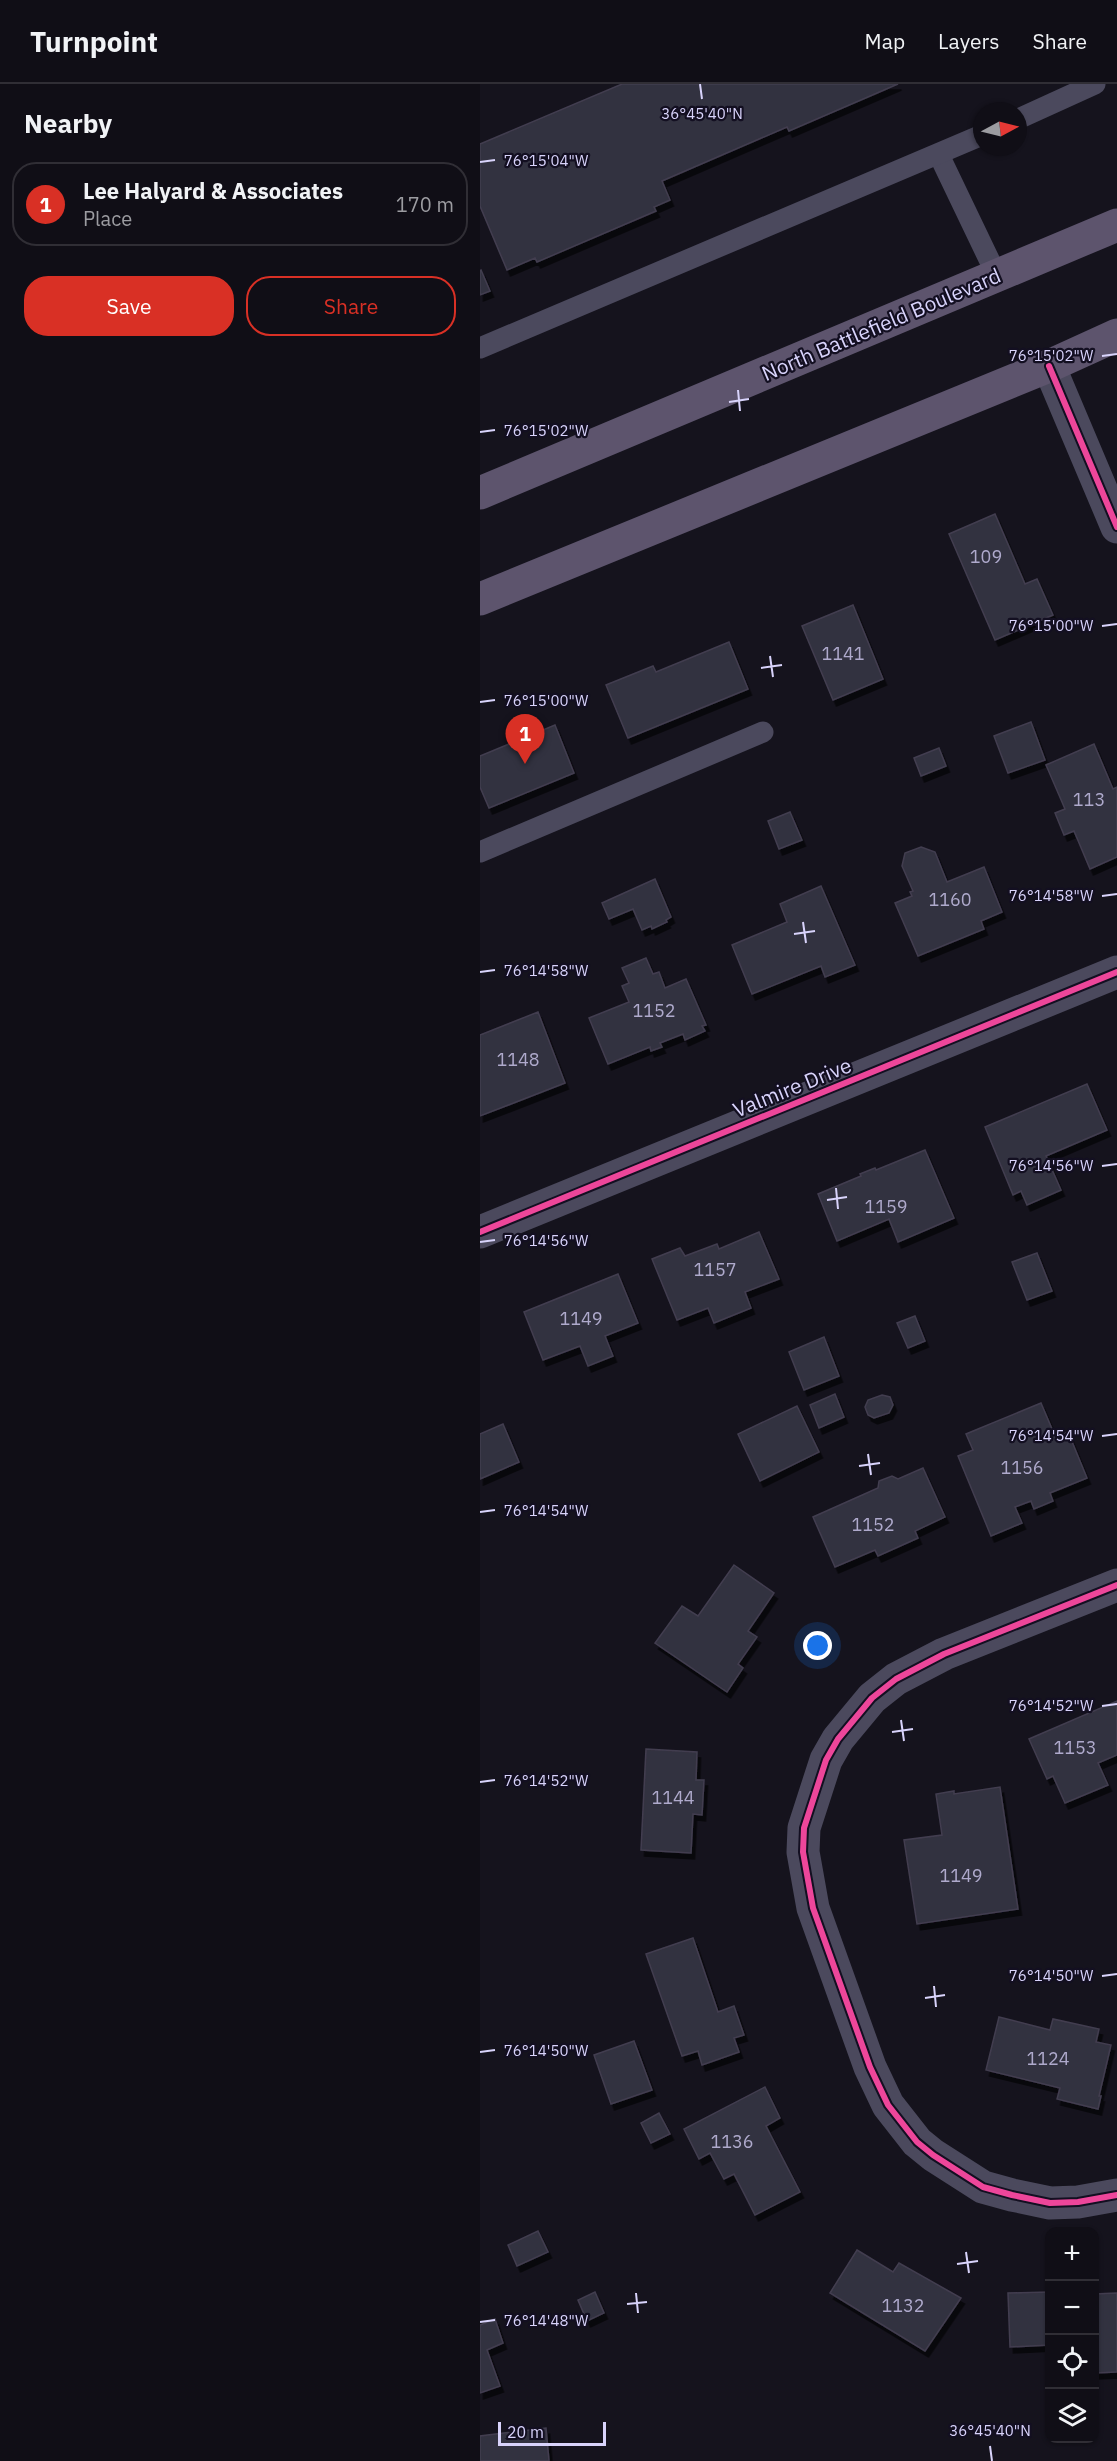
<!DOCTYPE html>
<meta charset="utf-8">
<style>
:root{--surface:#100e16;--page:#1e1c23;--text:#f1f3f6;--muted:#9c9ca1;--line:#302e35;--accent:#d93025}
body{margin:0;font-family:"IBM Plex Sans",sans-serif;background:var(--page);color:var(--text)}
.controls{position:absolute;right:18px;bottom:18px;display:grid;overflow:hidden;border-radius:12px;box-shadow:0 2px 4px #0004}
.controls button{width:54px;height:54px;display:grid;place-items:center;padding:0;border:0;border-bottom:2px solid var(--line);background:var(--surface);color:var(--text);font:30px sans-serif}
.compass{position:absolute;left:493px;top:18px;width:54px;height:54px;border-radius:50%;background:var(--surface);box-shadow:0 2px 4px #0004;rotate:83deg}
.scale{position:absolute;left:18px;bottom:15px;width:108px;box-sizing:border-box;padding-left:6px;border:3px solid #d8d3fb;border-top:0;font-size:16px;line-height:21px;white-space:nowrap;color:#d8d3fb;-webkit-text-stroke:4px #130f21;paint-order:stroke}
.you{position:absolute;left:338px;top:1562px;width:21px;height:21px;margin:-15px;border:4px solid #fff;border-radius:50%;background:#1a73e8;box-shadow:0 0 0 9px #1a73e833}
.badge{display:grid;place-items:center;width:39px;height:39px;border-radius:50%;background:var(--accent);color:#fff;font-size:20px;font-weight:700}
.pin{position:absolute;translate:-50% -50px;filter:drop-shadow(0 2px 3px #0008)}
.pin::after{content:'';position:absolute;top:32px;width:21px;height:18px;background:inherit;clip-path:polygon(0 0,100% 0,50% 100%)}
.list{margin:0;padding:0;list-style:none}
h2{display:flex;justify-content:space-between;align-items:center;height:78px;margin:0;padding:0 24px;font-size:26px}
h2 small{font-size:20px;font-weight:400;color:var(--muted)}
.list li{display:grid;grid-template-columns:39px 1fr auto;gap:18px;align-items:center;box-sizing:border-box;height:84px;margin:0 12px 12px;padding:0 12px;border:2px solid var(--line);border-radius:24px}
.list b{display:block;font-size:22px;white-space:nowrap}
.list p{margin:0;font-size:20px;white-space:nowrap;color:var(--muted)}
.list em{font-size:20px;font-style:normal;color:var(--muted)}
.actions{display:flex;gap:12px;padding:18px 24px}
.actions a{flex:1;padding:14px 0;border:2px solid var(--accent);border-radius:24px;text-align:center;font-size:21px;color:var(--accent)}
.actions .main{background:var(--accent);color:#fff}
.icon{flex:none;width:33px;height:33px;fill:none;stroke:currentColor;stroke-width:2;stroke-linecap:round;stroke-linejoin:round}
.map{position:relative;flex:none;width:637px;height:2377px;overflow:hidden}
header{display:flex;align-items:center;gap:36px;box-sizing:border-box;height:84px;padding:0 30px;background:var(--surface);border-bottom:2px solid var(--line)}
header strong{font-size:28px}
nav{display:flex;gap:33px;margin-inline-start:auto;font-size:21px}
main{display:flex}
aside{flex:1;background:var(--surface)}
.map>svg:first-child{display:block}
.building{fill:#33313f;stroke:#423e50;stroke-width:1.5;filter:url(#shadow)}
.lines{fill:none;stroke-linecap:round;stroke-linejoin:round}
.lane{stroke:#4b495d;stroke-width:21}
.street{stroke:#4b495d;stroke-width:33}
.primary{stroke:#5d546d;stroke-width:33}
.cycleway-casing{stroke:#130f21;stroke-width:10}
.cycleway{stroke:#ed469a;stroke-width:6}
.ticks{fill:none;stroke:#d8d3fb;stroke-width:2}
.labels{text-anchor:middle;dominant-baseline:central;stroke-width:4.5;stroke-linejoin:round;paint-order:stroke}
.number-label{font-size:18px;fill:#afaacc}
.street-label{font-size:21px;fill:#d8d3fb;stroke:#130f21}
.ticks-label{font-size:15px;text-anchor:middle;fill:#d8d3fb;stroke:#130f21;stroke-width:4.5;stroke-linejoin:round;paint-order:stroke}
</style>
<header>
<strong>Turnpoint</strong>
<nav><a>Map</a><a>Layers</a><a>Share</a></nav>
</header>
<main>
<aside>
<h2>Nearby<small></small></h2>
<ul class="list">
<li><span class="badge">1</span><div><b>Lee Halyard &amp; Associates</b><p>Place</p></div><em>170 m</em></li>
</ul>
<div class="actions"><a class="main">Save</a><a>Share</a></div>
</aside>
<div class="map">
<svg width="637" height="2377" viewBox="0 0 637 2377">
<defs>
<filter id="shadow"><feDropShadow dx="3.5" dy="6" stdDeviation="0" flood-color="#0009"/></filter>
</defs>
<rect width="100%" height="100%" fill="#15131d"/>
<!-- building -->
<g class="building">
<polygon points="142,0 418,0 309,47 307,43 182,97 190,116 174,123 176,127 57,178 55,174 27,186 0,122 0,60"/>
<polygon points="1,186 10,207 0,211 0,187"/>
<polygon points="515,430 545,500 557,495 573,531 515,556 469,450"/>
<polygon points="373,521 403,595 353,616 322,542"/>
<polygon points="249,558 268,605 148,654 126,601 173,582 176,588"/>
<polygon points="551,638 565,676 528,689 514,652"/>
<polygon points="75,641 94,689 9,724 0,703 0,672"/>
<polygon points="614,660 633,705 637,703 637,773 610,785 594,747 584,751 575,729 585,725 566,681"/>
<polygon points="459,664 466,682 441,692 434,674"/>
<polygon points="310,728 322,756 299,765 288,737"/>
<polygon points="441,763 455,768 467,798 504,783 522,828 501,837 504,845 438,872 415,819 432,812 430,808 433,807 422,782 425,769"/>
<polygon points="175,795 191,833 186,836 187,838 172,845 171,842 162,846 153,825 129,835 122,819"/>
<polygon points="341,802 375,881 345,893 341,882 272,910 252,861 307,838 300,820"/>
<polygon points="166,874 173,890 179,888 185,904 206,895 226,941 222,942 225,947 205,956 203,950 180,959 182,963 171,967 170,963 128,980 109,934 149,918 142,902 149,899 142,884"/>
<polygon points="58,928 85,999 0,1032 0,951"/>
<polygon points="607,1000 627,1046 566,1072 581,1106 547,1121 541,1107 533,1111 505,1043"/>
<polygon points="445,1066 474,1134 418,1158 409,1135 357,1157 338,1110 381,1092 380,1090 395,1084 396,1086"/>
<polygon points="279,1148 299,1195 265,1208 271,1224 234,1239 228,1224 197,1236 172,1175 200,1164 205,1172 237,1160 239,1165"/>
<polygon points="557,1169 572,1207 547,1216 532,1178"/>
<polygon points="138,1190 158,1239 125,1252 133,1272 108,1282 100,1262 63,1276 44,1228"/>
<polygon points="435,1232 445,1257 428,1264 417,1239"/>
<polygon points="344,1253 359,1292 324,1306 309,1268"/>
<polygon points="355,1310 364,1333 339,1344 330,1321"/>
<polygon points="402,1311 410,1313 413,1321 409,1329 394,1334 388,1331 385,1323 388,1316"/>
<polygon points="561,1319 575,1352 588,1348 607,1394 570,1409 573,1417 554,1425 551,1417 535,1423 542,1439 511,1452 478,1372 493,1366 486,1350"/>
<polygon points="317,1322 339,1368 280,1397 258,1350"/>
<polygon points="23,1340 39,1378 0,1395 0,1350"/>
<polygon points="443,1384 465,1433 435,1447 438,1454 398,1472 395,1466 355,1483 333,1433 398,1404 399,1397 412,1392 418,1395"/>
<polygon points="254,1481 294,1509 268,1547 277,1553 258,1580 263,1584 247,1608 175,1559 202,1522 218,1532"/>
<polygon points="637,1617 637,1671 618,1679 628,1701 585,1719 573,1692 567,1695 549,1655"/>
<polygon points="166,1665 217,1668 216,1696 224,1696 222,1731 213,1730 211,1769 161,1766"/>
<polygon points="520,1703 538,1825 437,1840 424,1756 462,1751 456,1710 474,1707 474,1710"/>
<polygon points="213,1854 238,1928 254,1922 264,1951 254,1954 259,1968 222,1981 218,1967 202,1972 166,1870"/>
<polygon points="519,1933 570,1946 573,1935 619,1945 616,1958 631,1961 619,2012 621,2012 618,2025 577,2015 580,2004 506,1986"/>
<polygon points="154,1957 172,2006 131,2020 114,1971"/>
<polygon points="285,2003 300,2034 286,2042 320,2108 275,2131 254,2090 244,2095 230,2069 219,2075 204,2045"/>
<polygon points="179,2029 190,2050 171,2059 161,2039"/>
<polygon points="58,2147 68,2168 37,2182 28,2161"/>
<polygon points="377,2166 413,2188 419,2179 481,2214 445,2267 350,2209"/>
<polygon points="115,2208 124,2229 107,2237 98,2216"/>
<polygon points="570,2208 570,2261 530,2263 528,2209"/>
<polygon points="637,2209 637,2288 614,2289 614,2210"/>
<polygon points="15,2235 23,2259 7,2266 20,2302 0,2309 0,2241"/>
<polygon points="66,2344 69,2377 0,2377 0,2352"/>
</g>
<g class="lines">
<!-- lane -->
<g class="lane">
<polyline points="538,35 615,0"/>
<polyline points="459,71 517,192"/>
<polyline points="0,264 502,51"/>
<polyline points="0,768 283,648"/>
</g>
<!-- street -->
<g class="street">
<polyline points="569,282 637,443"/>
<polyline points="0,1148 637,888"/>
<polyline points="637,1501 464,1570 416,1595 392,1614 358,1655 346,1676 324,1744 323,1768 333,1824 390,1983 408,2021 437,2058 453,2071 503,2103 532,2111 570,2119 598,2118 637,2111"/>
</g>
<!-- primary -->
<g class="primary">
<polyline points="0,409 637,141"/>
<polyline points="0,515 569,282 637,251"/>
</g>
<!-- cycleway casing -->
<g class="cycleway-casing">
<g id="cycleway">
<polyline points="569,282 637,443"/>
<polyline points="0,1148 637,888"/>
<polyline points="637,1501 464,1570 416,1595 392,1614 358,1655 346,1676 324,1744 323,1768 333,1824 390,1983 408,2021 437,2058 453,2071 503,2103 532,2111 570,2119 598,2118 637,2111"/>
</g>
</g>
<!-- cycleway -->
<use href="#cycleway" class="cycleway"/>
</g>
<!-- ticks -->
<path class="ticks" d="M220 0 222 15M0 78 15 76M622 272 637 270M258 306 260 327M249 318 269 315M0 348 15 346M622 542 637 540M290 572 293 593M281 584 302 581M0 618 15 616M622 812 637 810M323 838 326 859M314 850 335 847M0 888 15 886M622 1082 637 1080M356 1104 358 1125M347 1116 367 1113M0 1158 15 1156M622 1352 637 1350M388 1370 391 1391M379 1382 400 1379M0 1428 15 1426M622 1622 637 1620M421 1636 424 1657M412 1648 433 1645M0 1698 15 1696M622 1892 637 1890M454 1902 456 1923M445 1914 465 1911M0 1968 15 1966M486 2168 489 2189M477 2180 498 2177M156 2209 158 2229M147 2220 167 2218M0 2238 15 2236M510 2362 512 2377"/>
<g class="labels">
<!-- number labels -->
<g class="number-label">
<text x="506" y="472">109</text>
<text x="363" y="569">1141</text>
<text x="609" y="715">113</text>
<text x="470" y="815">1160</text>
<text x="174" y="926">1152</text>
<text x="38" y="975">1148</text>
<text x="406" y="1122">1159</text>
<text x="235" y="1185">1157</text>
<text x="101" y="1234">1149</text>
<text x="542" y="1383">1156</text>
<text x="393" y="1440">1152</text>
<text x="595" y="1663">1153</text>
<text x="193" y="1713">1144</text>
<text x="481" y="1791">1149</text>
<text x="568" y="1974">1124</text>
<text x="252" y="2057">1136</text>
<text x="423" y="2221">1132</text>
</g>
<!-- street labels -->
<g class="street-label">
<text transform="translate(401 240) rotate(-23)">North Battlefield Boulevard</text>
<text transform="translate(312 1003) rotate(-22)">Valmire Drive</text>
</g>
</g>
<g class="ticks-label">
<text x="222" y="35">36°45'40"N</text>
<text x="66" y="82">76°15'04"W</text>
<text x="571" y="277">76°15'02"W</text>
<text x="66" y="352">76°15'02"W</text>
<text x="571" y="547">76°15'00"W</text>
<text x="66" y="622">76°15'00"W</text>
<text x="571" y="817">76°14'58"W</text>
<text x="66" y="892">76°14'58"W</text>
<text x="571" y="1087">76°14'56"W</text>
<text x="66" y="1162">76°14'56"W</text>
<text x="571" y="1357">76°14'54"W</text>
<text x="66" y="1432">76°14'54"W</text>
<text x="571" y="1627">76°14'52"W</text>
<text x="66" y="1702">76°14'52"W</text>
<text x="571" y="1897">76°14'50"W</text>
<text x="66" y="1972">76°14'50"W</text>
<text x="66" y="2242">76°14'48"W</text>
<text x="510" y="2352">36°45'40"N</text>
</g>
</svg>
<div class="controls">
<button>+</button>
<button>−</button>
<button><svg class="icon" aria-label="locate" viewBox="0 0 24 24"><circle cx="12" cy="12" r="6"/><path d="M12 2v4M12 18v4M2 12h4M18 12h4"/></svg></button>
<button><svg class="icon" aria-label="layers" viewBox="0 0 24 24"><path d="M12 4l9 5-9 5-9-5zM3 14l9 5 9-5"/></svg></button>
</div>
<svg class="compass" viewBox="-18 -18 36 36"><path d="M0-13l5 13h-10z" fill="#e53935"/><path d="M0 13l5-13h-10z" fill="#9c9ca1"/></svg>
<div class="scale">20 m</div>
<div class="you"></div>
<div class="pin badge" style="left:45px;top:680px">1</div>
</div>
</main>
